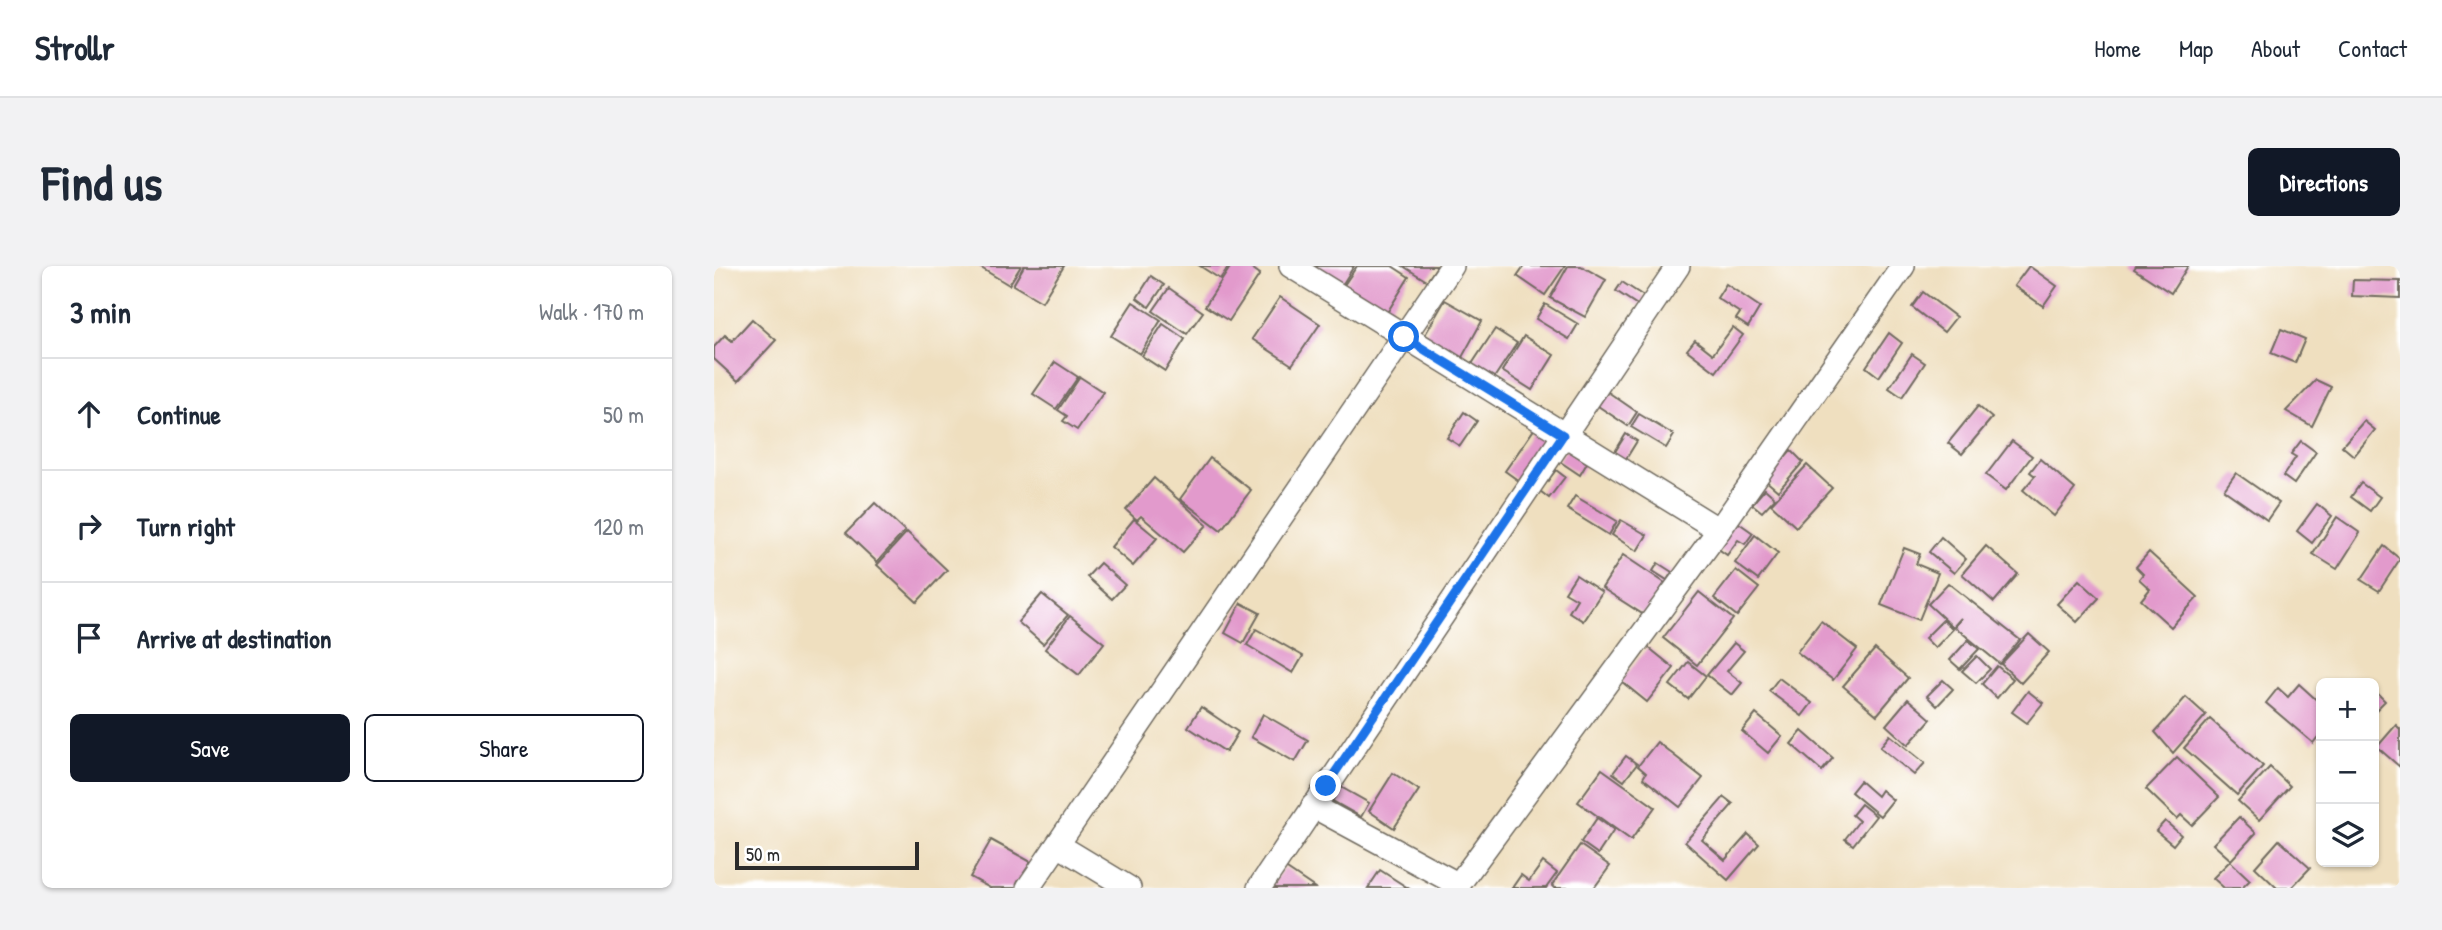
<!DOCTYPE html>
<meta charset="utf-8">
<style>
:root{--surface:#fff;--page:#f2f2f3;--text:#1f2937;--muted:#747a83;--line:#e0e1e3;--accent:#111827}
body{margin:0;font-family:"Patrick Hand",sans-serif;background:var(--page);color:var(--text)}
.controls{position:absolute;right:21px;bottom:21px;display:grid;overflow:hidden;border-radius:10px;box-shadow:0 2px 5px #0004}
.controls button{width:63px;height:63px;display:grid;place-items:center;padding:0;border:0;border-bottom:2px solid var(--line);background:var(--surface);color:var(--text);font:35px sans-serif}
.scale{position:absolute;left:21px;bottom:18px;width:184px;box-sizing:border-box;padding-left:7px;border:4px solid #2b2b2b;border-top:0;font-size:19px;line-height:24px;white-space:nowrap;color:#2b2b2b;-webkit-text-stroke:5px #fff;paint-order:stroke}
.stop{position:absolute;width:21px;height:21px;margin:-16px;border:5px solid #1a73e8;border-radius:50%;background:#fff}
.stop.end{background:#1a73e8;border-color:#fff;box-shadow:0 2px 7px #0008}
.list{margin:0;padding:0;list-style:none}
h2{display:flex;justify-content:space-between;align-items:center;height:91px;margin:0;padding:0 28px;font-size:30px}
h2 small{font-size:23px;font-weight:400;color:var(--muted)}
.list li{display:grid;grid-template-columns:46px 1fr auto;gap:21px;align-items:center;box-sizing:border-box;height:112px;padding:0 28px;border-top:2px solid var(--line)}
.list b{display:block;font-size:26px;white-space:nowrap}
.list em{font-size:23px;font-style:normal;color:var(--muted)}
.actions{display:flex;gap:14px;padding:21px 28px}
.actions a{flex:1;padding:16px 0;border:2px solid var(--accent);border-radius:10px;text-align:center;font-size:24px;color:var(--accent)}
.actions .main{background:var(--accent);color:#fff}
.icon{flex:none;width:38px;height:38px;fill:none;stroke:currentColor;stroke-width:2;stroke-linecap:round;stroke-linejoin:round}
.map{position:relative;flex:none;width:1686px;height:622px;overflow:hidden;border-radius:10px}
header{display:flex;align-items:center;gap:42px;box-sizing:border-box;height:98px;padding:0 35px;background:var(--surface);border-bottom:2px solid var(--line)}
header strong{font-size:33px}
nav{display:flex;gap:38px;margin-inline-start:auto;font-size:24px}
.intro{display:flex;align-items:center;justify-content:space-between;box-sizing:border-box;height:168px;padding:0 42px}
h1{margin:0;font-size:49px}
.button{padding:18px 32px;border-radius:10px;background:var(--accent);color:#fff;font-size:24px;font-weight:700}
main{display:flex;gap:42px;padding:0 42px}
aside{flex:1;background:var(--surface);border-radius:10px;box-shadow:0 2px 5px #0004}
.map>svg:first-child{display:block}
.building{fill:#e29acc}
.lines{fill:none;stroke-linecap:round;stroke-linejoin:round}
.street-casing{stroke:#706a5f;stroke-width:26}
.street{stroke:#fff;stroke-width:23}
.route{stroke:#1a73e8;stroke-width:9}
</style>
<header>
<strong>Strollr</strong>
<nav><a>Home</a><a>Map</a><a>About</a><a>Contact</a></nav>
</header>
<div class="intro"><h1>Find us</h1><a class="button">Directions</a></div>
<main>
<aside>
<h2>3 min<small>Walk · 170 m</small></h2>
<ul class="list">
<li><svg class="icon" aria-label="ahead" viewBox="0 0 24 24"><path d="M12 20V5M6 11l6-6 6 6"/></svg><div><b>Continue</b></div><em>50 m</em></li>
<li><svg class="icon" aria-label="right" viewBox="0 0 24 24"><path d="M7 20v-9h11M14 6l5 5-5 5"/></svg><div><b>Turn right</b></div><em>120 m</em></li>
<li><svg class="icon" aria-label="arrive" viewBox="0 0 24 24"><path d="M6 21V4h12l-3 4 3 4H6"/></svg><div><b>Arrive at destination</b></div></li>
</ul>
<div class="actions"><a class="main">Save</a><a>Share</a></div>
</aside>
<div class="map">
<svg width="1686" height="622" viewBox="0 0 1686 622">
<rect width="100%" height="100%" fill="#fff"/>
<filter id="ink" filterUnits="userSpaceOnUse"><feTurbulence type="fractalNoise" baseFrequency=".0143" numOctaves="2"/><feDisplacementMap in="SourceGraphic" scale="14" xChannelSelector="R" yChannelSelector="G"/><feConvolveMatrix kernelMatrix="1 2 1 2 8 2 1 2 1" color-interpolation-filters="sRGB"/></filter>
<filter id="wash" filterUnits="userSpaceOnUse"><feTurbulence type="fractalNoise" baseFrequency=".00686" numOctaves="4" result="noise"/><feDisplacementMap in="SourceGraphic" scale="28" xChannelSelector="R" yChannelSelector="G"/><feGaussianBlur stdDeviation="1.57" result="paint"/><feColorMatrix in="noise" values="0 0 0 0 0 0 0 0 0 0 0 0 0 0 0 0 0 1.4 0 .05"/><feComposite in="paint" operator="in"/></filter>
<g filter="url(#wash)">
<rect width="100%" height="100%" fill="#efdfbf"/>
<g id="blocks">
<!-- building -->
<g class="building">
<polygon points="264,0 307,0 295,19"/>
<polygon points="310,0 350,0 328,36 299,19"/>
<polygon points="486,0 515,0 506,13"/>
<polygon points="517,0 535,0 546,8 515,55 491,40"/>
<polygon points="592,0 640,0 625,24"/>
<polygon points="643,0 678,0 695,11 671,50 628,22"/>
<polygon points="689,0 723,0 713,15"/>
<polygon points="810,0 851,0 831,29 803,10"/>
<polygon points="854,0 867,0 892,14 871,51 836,32"/>
<polygon points="1315,0 1343,20 1329,40 1300,20"/>
<polygon points="1422,0 1474,0 1457,27 1420,3"/>
<polygon points="437,10 450,19 435,41 423,32"/>
<polygon points="1639,14 1686,15 1686,32 1638,30"/>
<polygon points="908,16 931,31 925,40 902,25"/>
<polygon points="1012,18 1046,41 1034,61 1022,53 1026,47 1003,32"/>
<polygon points="455,22 489,46 473,68 439,45"/>
<polygon points="1209,26 1242,51 1230,66 1198,41"/>
<polygon points="566,31 606,58 578,99 538,73"/>
<polygon points="731,34 768,55 746,95 708,74"/>
<polygon points="419,36 447,54 426,88 397,70"/>
<polygon points="831,38 864,58 855,73 822,53"/>
<polygon points="38,53 62,74 24,115 0,93 0,81 11,69 18,75"/>
<polygon points="449,58 471,73 451,105 428,90"/>
<polygon points="1019,61 1029,69 1002,106 973,84 981,74 999,88"/>
<polygon points="781,63 803,77 778,115 756,101"/>
<polygon points="1567,63 1591,73 1581,97 1557,87"/>
<polygon points="1175,67 1188,77 1165,111 1152,101"/>
<polygon points="810,70 840,89 818,124 788,105"/>
<polygon points="1198,88 1211,97 1188,131 1175,122"/>
<polygon points="341,96 364,111 342,143 319,128"/>
<polygon points="366,111 389,126 363,164 349,155 353,150 344,144"/>
<polygon points="1602,114 1617,121 1598,160 1572,145"/>
<polygon points="894,126 923,146 914,160 884,140"/>
<polygon points="1264,140 1278,152 1248,188 1234,177"/>
<polygon points="750,146 763,155 746,180 733,172"/>
<polygon points="925,148 960,169 952,182 917,161"/>
<polygon points="1650,155 1661,164 1640,190 1628,180"/>
<polygon points="821,162 835,172 805,215 791,205"/>
<polygon points="912,168 923,175 910,196 899,189"/>
<polygon points="1298,175 1318,190 1292,224 1272,209"/>
<polygon points="1587,175 1602,186 1580,218 1569,210 1582,191 1577,188"/>
<polygon points="852,183 873,197 866,209 845,195"/>
<polygon points="1077,184 1089,196 1064,225 1051,214"/>
<polygon points="496,192 537,224 507,264 466,233"/>
<polygon points="1326,193 1361,223 1340,250 1309,224 1321,210 1316,206"/>
<polygon points="1093,199 1118,222 1082,261 1057,238"/>
<polygon points="842,204 851,211 835,232 826,225"/>
<polygon points="1522,207 1565,237 1553,254 1510,224"/>
<polygon points="440,212 493,259 469,286 427,250 423,254 412,244"/>
<polygon points="1647,217 1666,231 1656,245 1637,231"/>
<polygon points="1051,223 1061,232 1048,246 1038,238"/>
<polygon points="861,230 903,255 895,269 853,243"/>
<polygon points="161,237 191,265 163,296 132,267"/>
<polygon points="1603,238 1618,250 1598,277 1583,265"/>
<polygon points="1623,251 1646,267 1623,303 1599,288"/>
<polygon points="420,253 443,272 419,300 397,281"/>
<polygon points="907,254 933,269 923,285 898,269"/>
<polygon points="1022,255 1039,267 1031,278 1024,274 1013,289 1003,282"/>
<polygon points="193,266 233,304 203,336 163,299"/>
<polygon points="1041,269 1064,287 1044,314 1021,297"/>
<polygon points="1227,271 1252,293 1240,307 1215,286"/>
<polygon points="1272,280 1304,308 1280,336 1248,308"/>
<polygon points="1670,280 1686,293 1665,325 1647,314"/>
<polygon points="1190,282 1206,288 1202,298 1224,307 1205,354 1167,339"/>
<polygon points="1435,286 1484,331 1457,361 1427,334 1436,323 1425,313 1429,308 1422,301"/>
<polygon points="909,289 951,317 930,349 888,322"/>
<polygon points="386,297 411,319 398,333 373,311"/>
<polygon points="944,297 958,306 953,314 939,305"/>
<polygon points="1022,304 1045,322 1023,350 1000,332"/>
<polygon points="862,309 888,326 869,355 855,346 863,333 851,326"/>
<polygon points="1365,314 1385,332 1363,356 1343,338"/>
<polygon points="1234,317 1306,374 1286,398 1241,361 1247,352 1239,361 1214,338"/>
<polygon points="985,326 1019,353 983,399 949,372"/>
<polygon points="328,328 354,349 329,378 304,356"/>
<polygon points="527,337 546,347 529,377 511,367"/>
<polygon points="356,350 390,377 365,409 331,383"/>
<polygon points="1229,354 1239,363 1221,382 1211,372"/>
<polygon points="1107,355 1143,383 1119,414 1083,386"/>
<polygon points="542,363 589,390 579,407 533,379"/>
<polygon points="1315,368 1335,386 1307,417 1287,398"/>
<polygon points="1254,374 1265,383 1246,403 1236,394"/>
<polygon points="1020,377 1030,385 1013,405 1028,417 1018,429 993,409"/>
<polygon points="934,381 960,402 933,436 907,415"/>
<polygon points="1161,383 1194,412 1163,449 1129,420"/>
<polygon points="1263,390 1276,403 1262,417 1248,405"/>
<polygon points="974,396 992,410 974,433 956,419"/>
<polygon points="1283,400 1299,413 1283,432 1268,418"/>
<polygon points="1065,412 1098,437 1088,450 1055,425"/>
<polygon points="1229,414 1239,423 1223,440 1213,430"/>
<polygon points="1585,418 1607,438 1607,467 1599,477 1552,437 1564,422 1574,431"/>
<polygon points="1314,425 1329,437 1313,457 1298,446"/>
<polygon points="1662,426 1671,435 1660,446 1660,428"/>
<polygon points="1472,431 1492,449 1459,487 1441,466"/>
<polygon points="1194,433 1217,453 1194,479 1172,459"/>
<polygon points="487,441 524,466 512,486 474,461"/>
<polygon points="549,448 594,474 581,496 537,471"/>
<polygon points="1042,448 1068,470 1054,487 1028,465"/>
<polygon points="1496,453 1549,500 1523,529 1470,482"/>
<polygon points="1682,459 1686,463 1686,501 1663,481"/>
<polygon points="1088,465 1119,492 1108,505 1077,478"/>
<polygon points="1176,469 1211,497 1200,509 1166,481"/>
<polygon points="943,476 989,512 966,541 929,512 932,507 924,500"/>
<polygon points="912,490 923,498 910,515 899,507"/>
<polygon points="1463,491 1505,531 1478,559 1467,549 1463,553 1432,523"/>
<polygon points="1556,501 1576,520 1545,554 1524,535"/>
<polygon points="888,503 941,541 917,574 864,536"/>
<polygon points="679,507 705,524 680,562 655,545"/>
<polygon points="1146,515 1163,530 1167,524 1179,534 1166,550 1137,526"/>
<polygon points="625,520 655,537 647,551 617,534"/>
<polygon points="1010,531 1019,538 988,574 1011,594 1034,568 1045,578 1014,614 971,576"/>
<polygon points="1147,538 1162,550 1139,579 1131,573 1145,555 1138,549"/>
<polygon points="1525,551 1542,567 1517,594 1499,578"/>
<polygon points="883,552 900,564 884,588 867,576"/>
<polygon points="1451,555 1467,569 1459,579 1442,565"/>
<polygon points="277,574 317,596 303,622 276,622 256,611"/>
<polygon points="1565,574 1596,602 1577,622 1563,622 1541,601"/>
<polygon points="866,579 896,600 880,622 841,622 838,619"/>
<polygon points="1516,595 1536,614 1528,622 1510,622 1499,612"/>
<polygon points="829,596 843,607 832,622 798,622 807,609 815,615"/>
<polygon points="570,601 601,622 556,622"/>
<polygon points="666,604 694,622 654,622"/>
</g>
</g>
</g>
<g filter="url(#ink)">
<use href="#blocks" fill-opacity="0" stroke="#706a5f" stroke-width="2"/>
<g class="lines">
<!-- street casing -->
<g class="street-casing">
<g id="street">
<polyline points="577,0 1005,264"/>
<polyline points="599,540 745,619"/>
<polyline points="344,579 415,622"/>
<polyline points="314,622 738,0"/>
<polyline points="545,622 964,0"/>
<polyline points="742,622 1005,264 1189,0"/>
</g>
</g>
<!-- street -->
<use href="#street" class="street"/>
</g>
</g>
<g class="lines" filter="url(#ink)">
<!-- route -->
<polyline class="route" points="612,520 849,169 690,71"/>
</g>
</svg>
<div class="controls">
<button>+</button>
<button>−</button>
<button><svg class="icon" aria-label="layers" viewBox="0 0 24 24"><path d="M12 4l9 5-9 5-9-5zM3 14l9 5 9-5"/></svg></button>
</div>
<div class="scale">50 m</div>
<div class="stop" style="left:690px;top:71px"></div>
<div class="stop end" style="left:612px;top:520px"></div>
</div>
</main>
